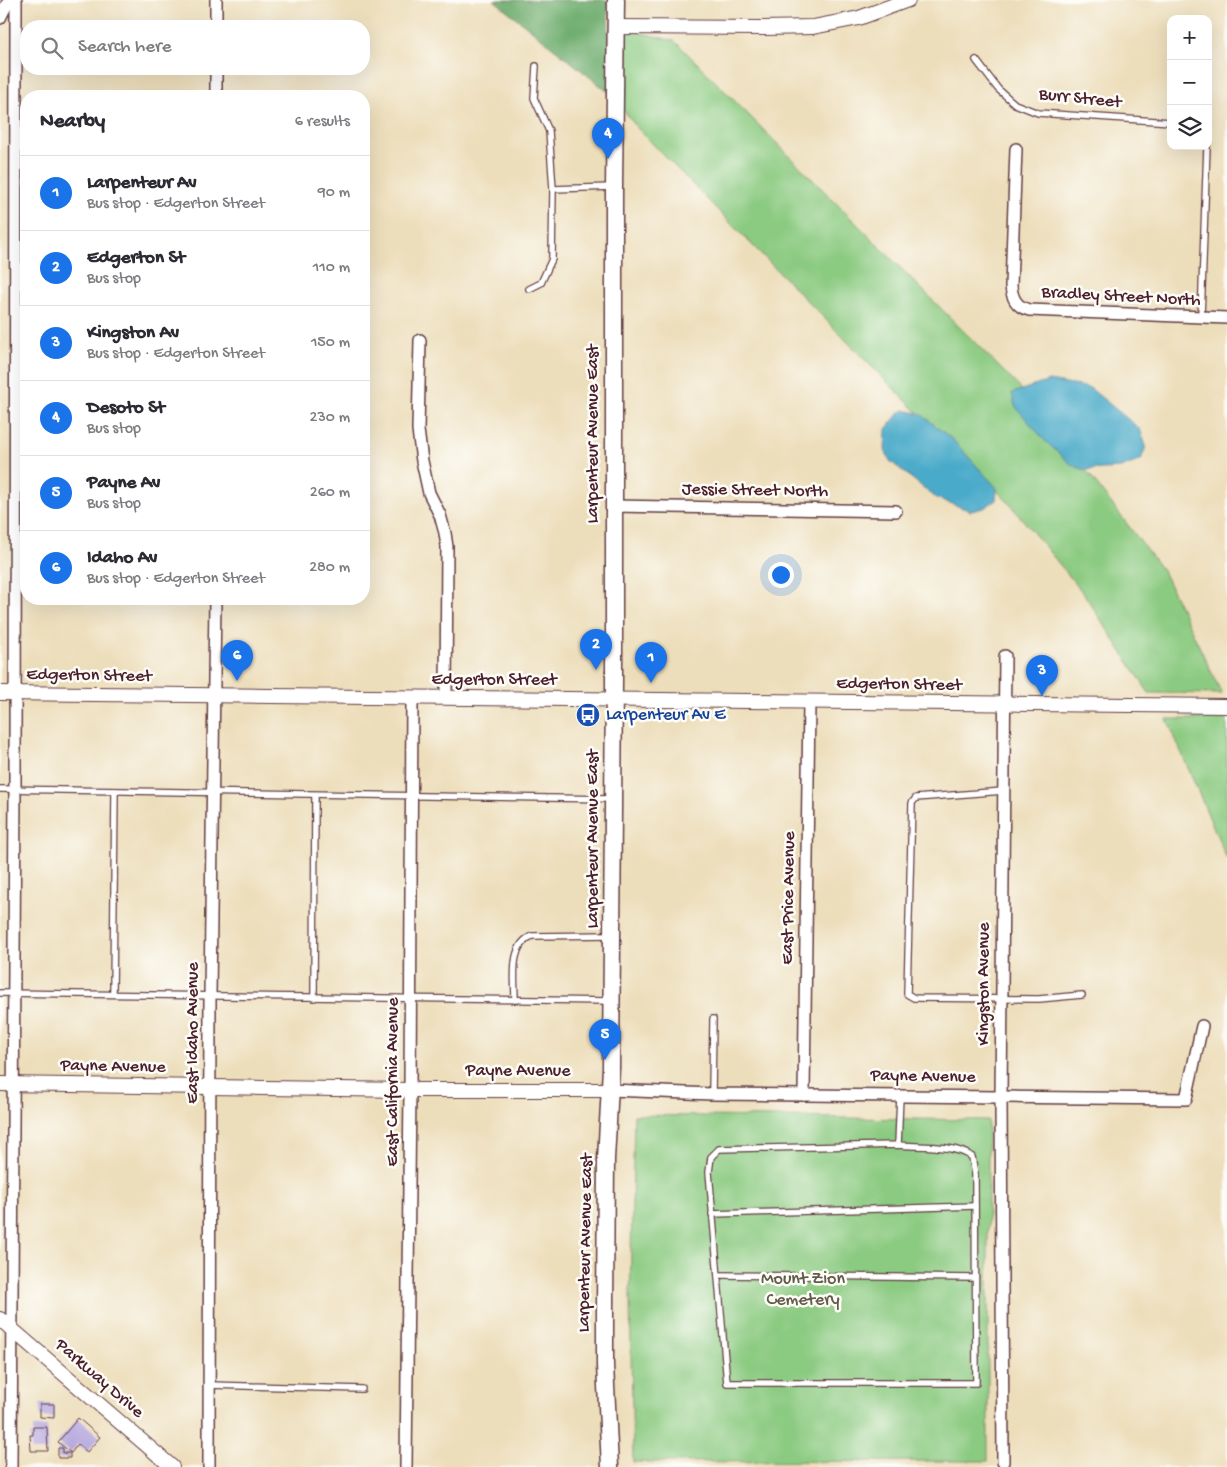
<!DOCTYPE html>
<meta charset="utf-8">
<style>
:root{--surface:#fff;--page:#f7f7f7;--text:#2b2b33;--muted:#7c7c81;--line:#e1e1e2;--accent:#1a73e8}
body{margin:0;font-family:"Gochi Hand",sans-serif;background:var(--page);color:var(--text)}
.controls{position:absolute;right:15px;top:15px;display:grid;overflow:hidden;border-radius:10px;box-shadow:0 5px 20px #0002}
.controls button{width:45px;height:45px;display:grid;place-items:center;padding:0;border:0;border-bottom:1px solid var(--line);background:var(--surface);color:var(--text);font:25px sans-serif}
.you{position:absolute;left:780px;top:574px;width:18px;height:18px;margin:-12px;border:4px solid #fff;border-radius:50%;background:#1a73e8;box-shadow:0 0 0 8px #1a73e833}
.badge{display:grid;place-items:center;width:32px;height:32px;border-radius:50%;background:var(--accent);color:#fff;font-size:16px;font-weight:700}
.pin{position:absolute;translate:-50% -41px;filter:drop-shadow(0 1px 2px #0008)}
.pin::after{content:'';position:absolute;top:26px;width:18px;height:15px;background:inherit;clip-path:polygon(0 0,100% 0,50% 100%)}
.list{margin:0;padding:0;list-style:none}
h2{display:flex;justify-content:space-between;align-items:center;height:65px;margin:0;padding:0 20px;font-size:21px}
h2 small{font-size:16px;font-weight:400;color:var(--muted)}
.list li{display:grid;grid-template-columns:32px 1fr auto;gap:15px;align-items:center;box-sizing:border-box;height:75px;padding:0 20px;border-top:1px solid var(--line)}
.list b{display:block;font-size:19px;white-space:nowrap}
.list p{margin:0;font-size:16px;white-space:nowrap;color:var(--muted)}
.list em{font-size:16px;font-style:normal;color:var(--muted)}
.icon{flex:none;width:28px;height:28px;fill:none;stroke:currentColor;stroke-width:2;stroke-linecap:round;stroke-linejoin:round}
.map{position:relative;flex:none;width:1227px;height:1467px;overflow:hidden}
.search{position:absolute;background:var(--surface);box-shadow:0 5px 20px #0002;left:20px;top:20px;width:350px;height:55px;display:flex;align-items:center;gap:12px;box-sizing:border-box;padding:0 18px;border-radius:20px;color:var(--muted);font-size:19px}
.panel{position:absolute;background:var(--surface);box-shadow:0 5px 20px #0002;left:20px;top:90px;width:350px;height:515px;border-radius:20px}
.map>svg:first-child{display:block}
.green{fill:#8bca81;stroke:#6a7456}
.forest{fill:#70ae6f;stroke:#5d664d}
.water{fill:#4aaac9;stroke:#4a647a}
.building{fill:#b2a4de}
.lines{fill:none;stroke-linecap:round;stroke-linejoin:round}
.service-casing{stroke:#623c41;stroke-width:8}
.minor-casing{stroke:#623c41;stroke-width:14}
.tertiary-casing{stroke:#623c41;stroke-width:16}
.secondary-casing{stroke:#623c41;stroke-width:19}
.service{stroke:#fff;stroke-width:5.5}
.minor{stroke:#fff;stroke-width:11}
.tertiary{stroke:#fff;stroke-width:14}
.secondary{stroke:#fff;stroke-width:16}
.labels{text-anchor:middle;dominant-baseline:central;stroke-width:5;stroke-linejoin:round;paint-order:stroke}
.street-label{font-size:18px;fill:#4a1f2b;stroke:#fdfcf7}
.transit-label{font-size:18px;fill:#164399;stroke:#fdfcf7;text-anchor:start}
.park-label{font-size:18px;fill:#615b49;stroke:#fdfcf7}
</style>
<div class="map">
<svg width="1227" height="1467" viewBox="0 0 1227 1467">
<rect width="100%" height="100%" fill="#fdfcf7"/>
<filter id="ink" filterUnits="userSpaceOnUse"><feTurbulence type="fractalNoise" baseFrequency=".02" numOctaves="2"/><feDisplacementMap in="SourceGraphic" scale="10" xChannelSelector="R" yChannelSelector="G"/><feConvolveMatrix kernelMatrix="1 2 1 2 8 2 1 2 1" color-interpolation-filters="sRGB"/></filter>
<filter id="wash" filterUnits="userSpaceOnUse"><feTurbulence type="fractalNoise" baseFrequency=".0096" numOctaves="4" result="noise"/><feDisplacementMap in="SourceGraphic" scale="20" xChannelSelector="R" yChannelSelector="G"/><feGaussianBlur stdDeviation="1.12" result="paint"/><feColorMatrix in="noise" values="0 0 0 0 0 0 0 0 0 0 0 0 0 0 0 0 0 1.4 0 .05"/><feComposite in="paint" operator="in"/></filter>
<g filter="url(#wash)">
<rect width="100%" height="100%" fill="#eddebb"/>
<!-- green -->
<g class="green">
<polygon points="616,27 675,41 1032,400 1163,571 1222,694 1149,693 1084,594 1009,503 886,381 638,129 612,95"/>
<polygon points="1167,719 1227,719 1227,859"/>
<polygon points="634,1115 988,1120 988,1461 633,1462 630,1298"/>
</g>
<!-- forest -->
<polygon class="forest" points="494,0 607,0 612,95"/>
<!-- water -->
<g class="water">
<polygon points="1049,381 1090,388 1140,429 1146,446 1141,460 1121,468 1085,470 1072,465 1045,441 1015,406 1012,393"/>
<polygon points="904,410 921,414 952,439 997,488 996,500 984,508 971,511 936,498 890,461 885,450 886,429 899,413"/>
</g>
<g id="blocks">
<!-- building -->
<g class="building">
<polygon points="40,1404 54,1404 54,1418 40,1417"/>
<polygon points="78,1418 100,1437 87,1452 78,1444 71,1453 58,1442"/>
<polygon points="33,1427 47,1427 48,1451 31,1451 30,1435 33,1435"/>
<polygon points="58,1448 63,1448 63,1453 70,1453 70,1458 58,1458"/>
</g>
</g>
</g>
<g filter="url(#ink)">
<use href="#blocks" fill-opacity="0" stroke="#623c41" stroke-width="1"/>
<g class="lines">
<!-- service casing -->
<g class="service-casing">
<g id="service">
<polyline points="976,60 998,89 1015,104 1038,113 1171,122"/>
<polyline points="553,189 612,187"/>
<polyline points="529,289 541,283 552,259 553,189 549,131 534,98 536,66"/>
<polyline points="1201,318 1207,146"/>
<polyline points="0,789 611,799"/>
<polyline points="1003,791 916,798 912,803 907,994 914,998 1039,999 1082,995"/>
<polyline points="0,993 610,1001"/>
<polyline points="113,994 115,791"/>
<polyline points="314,998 315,795"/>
<path d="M515 1000C515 979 509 945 532 936L610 935"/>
<polyline points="712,1094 713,1019"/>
<path d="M898 1145C919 1147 955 1144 972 1157L975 1174 976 1383H727L709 1172 711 1157 719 1149 898 1145 900 1096"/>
<polyline points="712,1214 975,1206"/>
<polyline points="718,1275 975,1278"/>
<polyline points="209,1385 362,1389"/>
</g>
</g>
<!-- minor casing -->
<g class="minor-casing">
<g id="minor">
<polyline points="216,0 216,26"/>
<polyline points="0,18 9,0"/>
<polyline points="216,69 216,96"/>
<path d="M1016 149 1011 286C1012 299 1017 307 1029 310L1227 318"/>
<polyline points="420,340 418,430 422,461 429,493 440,515 445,533 447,547 446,698"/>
<polyline points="613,506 896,511"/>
<polyline points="610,1090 712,1094 1186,1099 1202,1026"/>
<polyline points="804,1095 809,702"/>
<polyline points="1003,1462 1001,1097 1005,656"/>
<polyline points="11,1467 15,789 16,0"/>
<polyline points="209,1467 210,996 215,599"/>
<polyline points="406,1467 410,1090 412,698"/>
</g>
</g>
<!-- tertiary casing -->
<g class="tertiary-casing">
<g id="tertiary">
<polyline points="616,27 764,28 813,27 859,18 908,0"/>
<polyline points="0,693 1227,706"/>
<polyline points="0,1084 410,1090 610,1090"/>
<polyline points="0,1319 172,1467"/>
</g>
</g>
<!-- secondary casing -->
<g class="secondary-casing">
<polyline id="secondary" points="610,1467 605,1365 605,1313 606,1159 611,1068 614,681 614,187 616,0"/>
</g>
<!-- service -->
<use href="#service" class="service"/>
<!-- minor -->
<use href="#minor" class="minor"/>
<!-- tertiary -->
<use href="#tertiary" class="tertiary"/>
<!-- secondary -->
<use href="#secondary" class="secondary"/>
</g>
</g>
<!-- icons -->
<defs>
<g id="bus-disc" transform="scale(1.25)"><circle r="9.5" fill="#1a4fb4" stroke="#fdfcf7"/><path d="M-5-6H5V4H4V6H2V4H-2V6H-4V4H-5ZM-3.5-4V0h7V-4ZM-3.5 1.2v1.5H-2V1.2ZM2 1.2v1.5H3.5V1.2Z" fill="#fff"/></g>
</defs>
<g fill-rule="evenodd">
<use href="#bus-disc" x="588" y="715"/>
</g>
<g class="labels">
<!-- street labels -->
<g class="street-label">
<text transform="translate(1080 99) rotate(6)">Burr Street</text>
<text transform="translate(1121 297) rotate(3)">Bradley Street North</text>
<text transform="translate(593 434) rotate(-90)">Larpenteur Avenue East</text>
<text transform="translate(755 491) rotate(1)">Jessie Street North</text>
<text transform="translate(89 676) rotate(1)">Edgerton Street</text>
<text x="494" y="680">Edgerton Street</text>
<text transform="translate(899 685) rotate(1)">Edgerton Street</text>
<text transform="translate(593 839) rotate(-90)">Larpenteur Avenue East</text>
<text transform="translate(789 898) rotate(-89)">East Price Avenue</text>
<text transform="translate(984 984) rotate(-90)">Kingston Avenue</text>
<text transform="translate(193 1033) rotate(-90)">East Idaho Avenue</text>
<text transform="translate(113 1067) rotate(1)">Payne Avenue</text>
<text x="518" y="1071">Payne Avenue</text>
<text transform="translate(923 1077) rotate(1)">Payne Avenue</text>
<text transform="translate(393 1082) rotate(-90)">East California Avenue</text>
<text transform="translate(586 1243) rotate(-89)">Larpenteur Avenue East</text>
<text transform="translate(99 1379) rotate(41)">Parkway Drive</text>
</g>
<!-- transit labels -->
<g class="transit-label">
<text x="606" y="715">Larpenteur Av E</text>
</g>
<!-- park labels -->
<g class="park-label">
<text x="803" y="1279">Mount Zion<tspan x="803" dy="21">Cemetery</tspan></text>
</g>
</g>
</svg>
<div class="controls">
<button>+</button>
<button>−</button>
<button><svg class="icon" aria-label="layers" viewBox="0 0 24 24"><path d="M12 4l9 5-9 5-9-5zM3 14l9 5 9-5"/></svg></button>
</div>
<div class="you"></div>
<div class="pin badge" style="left:651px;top:683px">1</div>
<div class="pin badge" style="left:596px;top:670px">2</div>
<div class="pin badge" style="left:1042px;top:696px">3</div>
<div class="pin badge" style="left:608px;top:159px">4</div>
<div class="pin badge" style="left:605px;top:1060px">5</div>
<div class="pin badge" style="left:237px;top:681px">6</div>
<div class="search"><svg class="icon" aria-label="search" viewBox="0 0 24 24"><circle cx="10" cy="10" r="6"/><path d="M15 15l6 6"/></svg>Search here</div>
<section class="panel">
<h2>Nearby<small>6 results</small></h2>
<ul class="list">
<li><span class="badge">1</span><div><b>Larpenteur Av</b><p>Bus stop · Edgerton Street</p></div><em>90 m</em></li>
<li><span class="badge">2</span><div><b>Edgerton St</b><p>Bus stop</p></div><em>110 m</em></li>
<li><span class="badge">3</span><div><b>Kingston Av</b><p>Bus stop · Edgerton Street</p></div><em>150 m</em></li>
<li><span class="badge">4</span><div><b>Desoto St</b><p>Bus stop</p></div><em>230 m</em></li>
<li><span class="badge">5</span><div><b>Payne Av</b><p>Bus stop</p></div><em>260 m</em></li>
<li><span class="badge">6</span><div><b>Idaho Av</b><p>Bus stop · Edgerton Street</p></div><em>280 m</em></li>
</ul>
</section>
</div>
